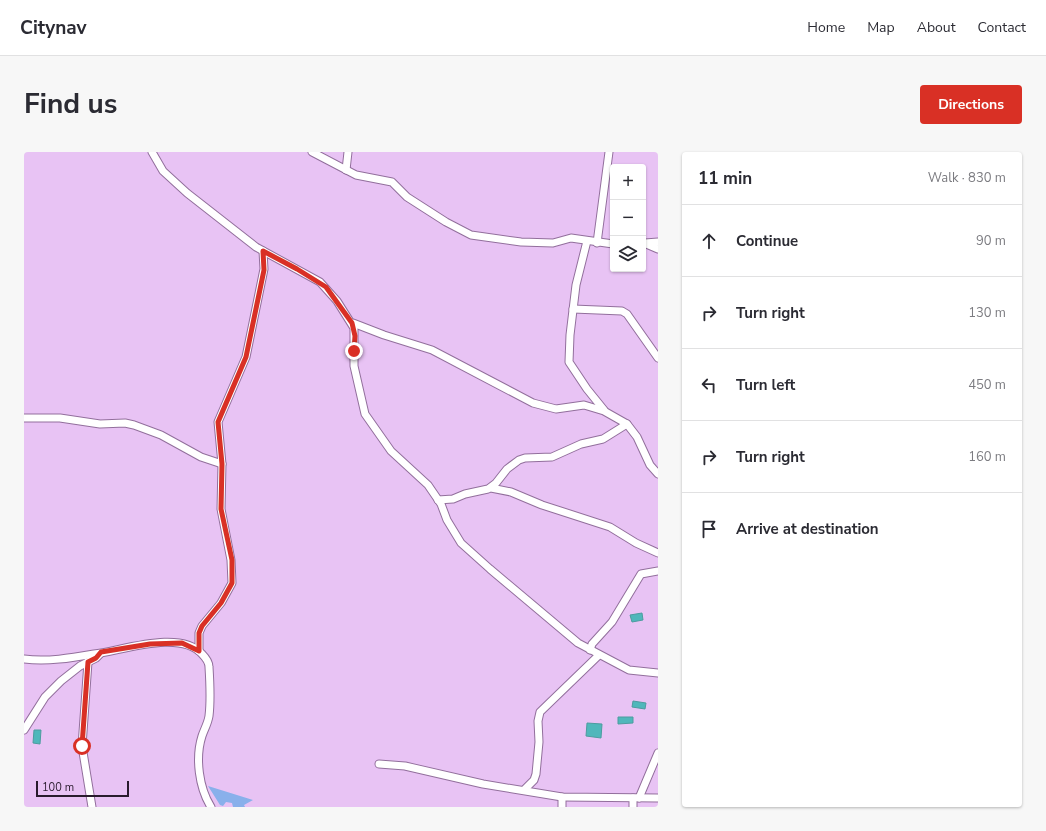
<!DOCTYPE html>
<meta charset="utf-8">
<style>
:root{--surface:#fff;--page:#f7f7f7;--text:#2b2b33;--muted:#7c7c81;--line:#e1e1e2;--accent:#d93025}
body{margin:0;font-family:"Nunito Sans",sans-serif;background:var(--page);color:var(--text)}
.controls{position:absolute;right:12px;top:12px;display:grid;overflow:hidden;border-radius:4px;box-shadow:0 1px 3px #0004}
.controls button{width:36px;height:36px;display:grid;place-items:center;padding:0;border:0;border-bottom:1px solid var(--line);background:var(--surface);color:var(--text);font:20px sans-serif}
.scale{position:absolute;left:12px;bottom:10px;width:93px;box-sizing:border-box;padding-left:4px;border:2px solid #291b2d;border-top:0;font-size:11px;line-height:14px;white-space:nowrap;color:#291b2d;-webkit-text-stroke:3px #e8c3f4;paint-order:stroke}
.stop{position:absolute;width:12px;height:12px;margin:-9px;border:3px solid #d93025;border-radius:50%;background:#fff}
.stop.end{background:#d93025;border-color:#fff;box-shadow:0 1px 4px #0008}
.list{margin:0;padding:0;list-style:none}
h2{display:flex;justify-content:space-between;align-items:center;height:52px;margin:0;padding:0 16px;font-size:17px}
h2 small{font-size:13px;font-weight:400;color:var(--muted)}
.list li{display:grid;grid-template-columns:26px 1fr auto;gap:12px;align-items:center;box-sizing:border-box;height:72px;padding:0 16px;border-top:1px solid var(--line)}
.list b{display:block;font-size:15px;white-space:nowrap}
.list em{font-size:13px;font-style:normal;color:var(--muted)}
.icon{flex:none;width:22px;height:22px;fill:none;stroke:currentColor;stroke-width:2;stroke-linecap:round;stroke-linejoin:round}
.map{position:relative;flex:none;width:634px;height:655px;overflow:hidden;border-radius:4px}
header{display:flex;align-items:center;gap:24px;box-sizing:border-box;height:56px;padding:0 20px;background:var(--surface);border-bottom:1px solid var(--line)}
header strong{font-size:19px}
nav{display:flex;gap:22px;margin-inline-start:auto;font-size:14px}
.intro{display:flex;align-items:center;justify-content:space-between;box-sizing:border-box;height:96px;padding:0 24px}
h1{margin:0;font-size:28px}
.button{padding:10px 18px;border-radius:4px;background:var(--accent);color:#fff;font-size:14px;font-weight:700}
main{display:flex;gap:24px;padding:0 24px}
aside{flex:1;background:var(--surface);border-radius:4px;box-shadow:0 1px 3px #0004}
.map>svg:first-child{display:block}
.water{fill:#89b0eb}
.building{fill:#50b7bb;stroke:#4d9c9f}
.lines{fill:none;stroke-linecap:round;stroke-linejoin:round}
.minor-casing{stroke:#926f9c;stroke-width:9}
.minor{stroke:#fff;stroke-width:7}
.route{stroke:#d93025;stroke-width:5}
</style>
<header>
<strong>Citynav</strong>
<nav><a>Home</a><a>Map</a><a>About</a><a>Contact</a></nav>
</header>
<div class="intro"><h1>Find us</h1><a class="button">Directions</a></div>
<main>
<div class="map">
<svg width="634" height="655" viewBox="0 0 634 655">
<rect width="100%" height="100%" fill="#e8c3f4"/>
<!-- water -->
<polygon class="water" points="184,634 229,648 220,653 221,655 209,655 208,651 202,650 199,654 196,653"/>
<!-- building -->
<g class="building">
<polygon points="618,461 619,468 608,470 606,463"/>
<polygon points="609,549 622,551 621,557 608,555"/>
<polygon points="594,565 609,565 609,571 594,572"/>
<polygon points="563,571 578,572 577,586 562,584"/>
<polygon points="10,578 17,578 16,592 9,591"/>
</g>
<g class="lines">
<!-- minor casing -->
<g class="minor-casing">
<g id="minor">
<polyline points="128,0 139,19 163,41 232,95 296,130 313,149 330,176 330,214 341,262 367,299 404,333 417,352 423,368 437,391 466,417 554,491 605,518 634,521"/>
<polyline points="288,0 332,23 368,30 383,45 422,70 447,83 497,90 529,91 547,86 589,92"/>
<polyline points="322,18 324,0"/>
<polyline points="563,89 552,133 546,183 545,210 563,237 580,258"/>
<polyline points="573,91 585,0"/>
<polyline points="620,91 634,97"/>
<polyline points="621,91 634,90"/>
<polyline points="549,157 598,159 603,162 634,206"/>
<polyline points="329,171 360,183 408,198 509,251 532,257 560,253 580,259 603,272 613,285 626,313 634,322"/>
<polyline points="0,266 36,266 76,272 101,271 110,273 137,283 177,305 198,312"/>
<polyline points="467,336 487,340 518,353 586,375 612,391 634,401"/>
<polyline points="414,348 429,347 441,342 464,337 472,331 483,317 495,308 501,306 528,305 557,292 579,287 603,272"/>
<polyline points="566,498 568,492 588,470 617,422 634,419"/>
<polyline points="175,499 175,481 178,474 197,451 208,431 207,408 197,357 198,312 194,270 222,205 240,117 239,99"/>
<path d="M0 507C23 510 47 506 70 502 97 499 156 477 178 502 182 506 185 510 185 515 186 531 187 548 185 564 184 571 180 578 178 584 171 606 175 636 187 655"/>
<polyline points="64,510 58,594 68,655"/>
<polyline points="0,578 21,545 37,529 56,514 72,506 76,502"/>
<polyline points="355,612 381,614 459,632 538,645 634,646"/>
<polyline points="500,638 510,628 512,622 515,590 514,569 516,560 575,503"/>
<polyline points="615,646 634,601"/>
<polyline points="538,655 538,645"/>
<polyline points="609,655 609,646"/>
</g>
</g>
<!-- minor -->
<use href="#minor" class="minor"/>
</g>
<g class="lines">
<!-- route -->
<polyline class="route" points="58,594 64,510 72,506 77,500 126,492 158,491 175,499 175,481 178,474 197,451 208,431 208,408 197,357 198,312 194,270 222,205 240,118 239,99 273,117 302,135 328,171 331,184 330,199"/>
</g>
</svg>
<div class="controls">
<button>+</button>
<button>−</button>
<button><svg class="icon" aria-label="layers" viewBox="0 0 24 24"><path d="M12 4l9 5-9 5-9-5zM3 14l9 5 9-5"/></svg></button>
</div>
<div class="scale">100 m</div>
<div class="stop" style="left:58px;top:594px"></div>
<div class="stop end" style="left:330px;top:199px"></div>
</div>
<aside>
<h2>11 min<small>Walk · 830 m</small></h2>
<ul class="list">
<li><svg class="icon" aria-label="ahead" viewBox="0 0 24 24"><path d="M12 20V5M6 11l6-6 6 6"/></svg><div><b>Continue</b></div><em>90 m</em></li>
<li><svg class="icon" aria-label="right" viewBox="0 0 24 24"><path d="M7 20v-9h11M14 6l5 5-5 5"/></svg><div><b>Turn right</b></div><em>130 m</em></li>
<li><svg class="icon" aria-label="left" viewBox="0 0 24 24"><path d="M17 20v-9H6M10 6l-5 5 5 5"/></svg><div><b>Turn left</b></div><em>450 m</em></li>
<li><svg class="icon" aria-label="right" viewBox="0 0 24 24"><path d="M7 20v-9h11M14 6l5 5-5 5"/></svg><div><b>Turn right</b></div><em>160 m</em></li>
<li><svg class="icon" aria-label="arrive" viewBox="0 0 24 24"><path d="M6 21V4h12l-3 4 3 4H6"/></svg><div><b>Arrive at destination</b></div></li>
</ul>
</aside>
</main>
